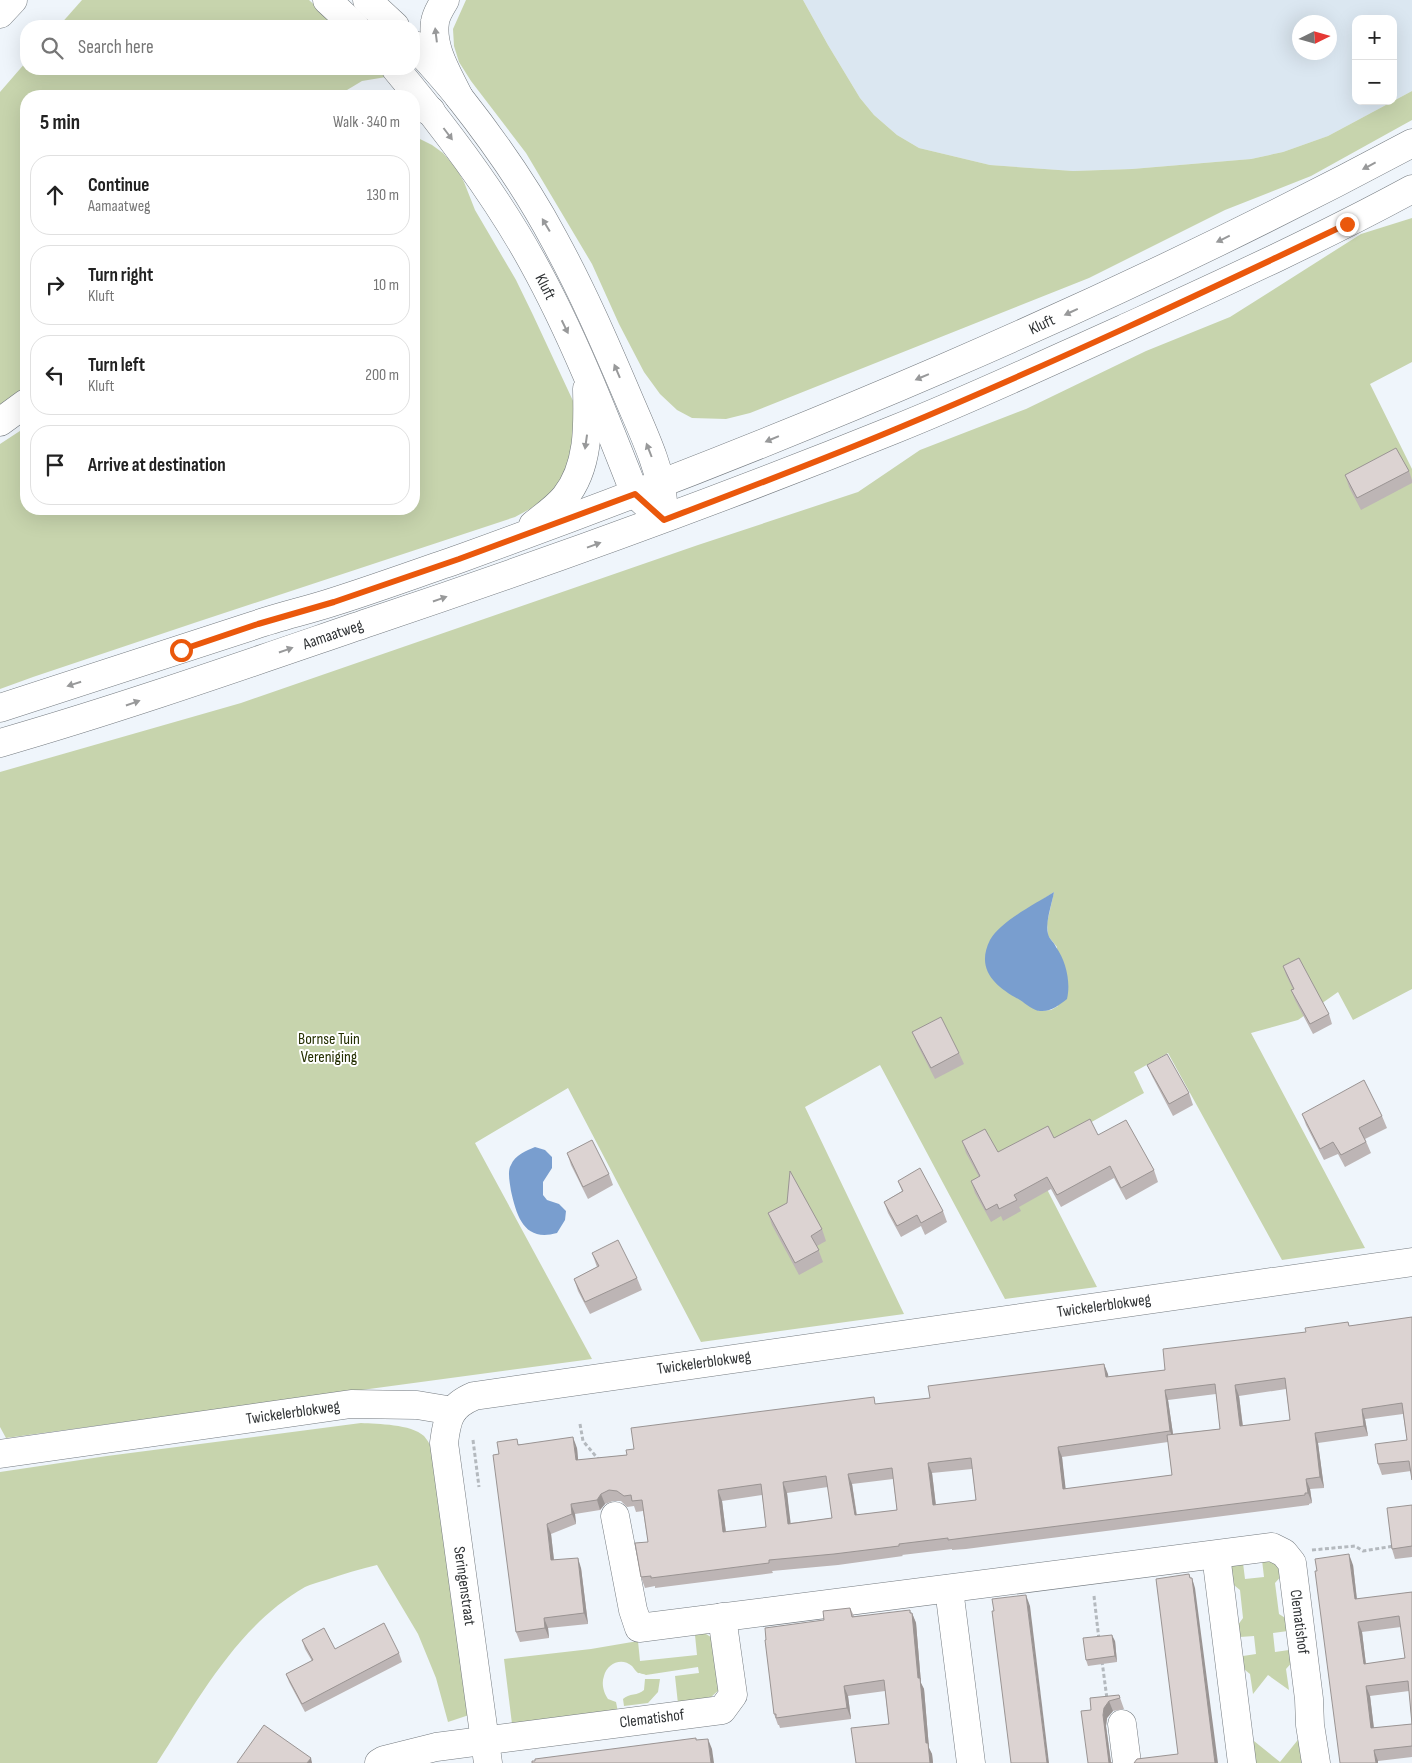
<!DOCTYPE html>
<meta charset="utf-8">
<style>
:root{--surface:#fff;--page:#f2f2f2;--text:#222;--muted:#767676;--line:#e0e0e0}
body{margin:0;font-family:"Sofia Sans Condensed",sans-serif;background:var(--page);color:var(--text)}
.controls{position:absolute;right:15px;top:15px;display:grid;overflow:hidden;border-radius:10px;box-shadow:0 5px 20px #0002}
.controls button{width:45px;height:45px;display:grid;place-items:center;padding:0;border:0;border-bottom:1px solid var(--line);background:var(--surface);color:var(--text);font:25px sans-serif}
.compass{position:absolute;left:1292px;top:15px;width:45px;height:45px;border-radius:50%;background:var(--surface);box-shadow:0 5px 20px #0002;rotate:85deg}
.stop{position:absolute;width:15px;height:15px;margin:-11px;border:4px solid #ea580c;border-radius:50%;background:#fff}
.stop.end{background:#ea580c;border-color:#fff;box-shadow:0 1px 5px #0008}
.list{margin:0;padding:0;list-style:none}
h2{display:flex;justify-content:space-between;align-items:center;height:65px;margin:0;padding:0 20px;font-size:21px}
h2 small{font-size:16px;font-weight:400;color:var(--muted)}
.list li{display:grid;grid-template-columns:32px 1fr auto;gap:15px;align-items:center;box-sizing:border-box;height:80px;margin:0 10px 10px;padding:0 10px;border:1px solid var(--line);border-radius:20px}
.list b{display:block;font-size:19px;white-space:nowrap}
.list p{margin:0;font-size:16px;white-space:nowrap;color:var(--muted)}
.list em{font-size:16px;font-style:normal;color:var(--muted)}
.icon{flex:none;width:28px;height:28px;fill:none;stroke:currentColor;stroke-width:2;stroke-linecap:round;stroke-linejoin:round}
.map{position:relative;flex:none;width:1412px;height:1763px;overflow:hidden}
.search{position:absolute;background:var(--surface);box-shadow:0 5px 20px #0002;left:20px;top:20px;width:400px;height:55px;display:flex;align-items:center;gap:12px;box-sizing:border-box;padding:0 18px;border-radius:20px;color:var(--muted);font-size:19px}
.panel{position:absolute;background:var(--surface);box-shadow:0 5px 20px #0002;left:20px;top:90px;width:400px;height:425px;border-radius:20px}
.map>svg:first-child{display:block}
.built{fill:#dbe7f1;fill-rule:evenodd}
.green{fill:#c7d4ad;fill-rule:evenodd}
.water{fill:#799ecf}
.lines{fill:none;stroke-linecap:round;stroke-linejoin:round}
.minor-casing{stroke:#757b80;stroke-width:29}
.major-casing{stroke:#757b80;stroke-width:29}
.highway-casing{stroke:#757b80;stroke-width:29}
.path{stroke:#b4b9be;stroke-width:3;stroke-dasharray:4 2.5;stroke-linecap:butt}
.minor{stroke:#fff;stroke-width:28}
.major{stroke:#fff;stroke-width:28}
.highway{stroke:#fff;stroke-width:28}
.wall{fill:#bdb5b5;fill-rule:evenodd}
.shaded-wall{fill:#9a9493}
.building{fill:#dcd3d2;stroke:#9a9493;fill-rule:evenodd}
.oneway{fill:#98999a}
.route{stroke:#ea580c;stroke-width:6}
.labels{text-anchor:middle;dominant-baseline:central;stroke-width:4;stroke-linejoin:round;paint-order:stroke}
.street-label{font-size:16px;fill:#303335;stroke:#fff}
.park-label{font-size:16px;fill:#242f01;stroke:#fff}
</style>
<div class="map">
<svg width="1412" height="1763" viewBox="0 0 1412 1763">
<rect width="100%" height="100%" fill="#eff5fb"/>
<!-- built -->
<path class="built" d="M803 0H1412V91L1328 136 1283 152 1251 159 1132 169 1073 171 990 165 919 148 897 135 874 115 860 98 828 45ZM1356 19H1393V101H1356ZM1300 22H1330V52H1300Z"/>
<!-- green -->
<g class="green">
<polygon points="82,0 309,0 338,26 59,26"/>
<polygon points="466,0 803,0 828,45 860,98 874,115 897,135 919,148 990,165 1073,171 1132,169 1251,159 1283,152 1328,136 1412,91 1412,120 1311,176 1225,210 1089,278 750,413 726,419 692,418 677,410 660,394 644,372 619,324 592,264 526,153 471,81 459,62 454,46 453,29"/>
<polygon points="26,62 26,69 379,69 386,77 362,81 337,96 26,96 26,395 0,411 0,92"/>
<polygon points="414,136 432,145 443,153 456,168 464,182 475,210 516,280 533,315 574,403 579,433 571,467 550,498 515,517 197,622 33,677 0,689 0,444 26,427 26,509 414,509"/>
<path d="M1412 218V362L1370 384 1412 469V989L1353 1020 1338 992 1298 1020 1251 1033 1365 1248 1282 1260 1168 1053 1134 1072 1144 1093 1030 1156 1097 1287 1005 1299 880 1065 805 1107 904 1314 701 1342 568 1088 475 1143 592 1359 6 1438 0 1427V772L241 703 698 545 858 492 920 450 1026 409 1146 351 1230 317 1361 234ZM1054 892 1047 923 1048 936 1057 947 1058 1006 1051 1010 1038 1011 1003 926Z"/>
<path d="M361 1423C378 1424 411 1424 424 1436 429 1442 433 1450 437 1457L469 1715 448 1722 436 1678 418 1634 377 1565C360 1569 343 1574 326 1580 319 1582 311 1584 305 1587 237 1626 198 1700 157 1763H0V1472L107 1456Z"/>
<polygon points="1273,1557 1284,1573 1275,1583 1279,1614 1290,1621 1288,1631 1273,1633 1275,1652 1289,1650 1295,1659 1286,1669 1289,1690 1268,1675 1253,1694 1250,1674 1240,1666 1239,1660 1243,1656 1256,1654 1254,1636 1240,1637 1235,1629 1243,1618 1240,1590 1229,1581 1228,1571 1235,1561 1243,1563 1245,1579 1264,1577 1262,1560"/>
<path d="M702 1633 706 1634 714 1639 720 1689 710 1698 678 1704 675 1676 699 1673 698 1667 646 1675C645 1674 638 1673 638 1673 635 1671 634 1668 632 1666 622 1657 607 1663 604 1676 601 1684 604 1693 608 1699L616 1702 618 1712 512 1724 504 1659 591 1649 638 1641 640 1661 697 1655 695 1635Z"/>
<path d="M645 1679H660L658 1692 648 1703 624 1706 623 1699C629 1693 638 1696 644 1690Z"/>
<polygon points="1301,1736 1304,1763 1253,1763 1250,1746 1254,1741 1280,1762"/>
</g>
<!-- water -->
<g class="water">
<path d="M1054 892C1052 904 1045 922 1048 934 1049 939 1054 942 1056 947 1066 961 1071 982 1067 999 1059 1005 1051 1012 1040 1011 1034 1011 1026 1004 1020 1000 996 987 975 970 990 940 1001 921 1035 904 1054 892Z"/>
<path d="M535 1147 545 1150 552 1157V1168L543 1182V1195L547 1200 559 1204 566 1211 565 1220 557 1233C525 1242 517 1218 511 1191 510 1184 507 1171 511 1165 515 1155 526 1151 535 1147Z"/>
</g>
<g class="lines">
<!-- minor casing -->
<g class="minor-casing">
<g id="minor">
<polyline points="0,1454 351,1404 417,1405 453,1411"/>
<polyline points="615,1516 633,1610 639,1628 1272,1547 1284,1553 1292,1563 1309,1699 1310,1725 1316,1763"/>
<polyline points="1216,1555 1242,1763"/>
<polyline points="949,1589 971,1763"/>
<polyline points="1122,1724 1127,1763"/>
<polyline points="379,1763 384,1760 436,1747 722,1710 733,1695 722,1617"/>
<path d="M488 1763 444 1443C447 1418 450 1406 474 1396L1412 1262"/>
</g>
</g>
<!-- major casing -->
<g class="major-casing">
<g id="major">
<polyline points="327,0 355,26"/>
<polyline points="367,0 395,26"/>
<path d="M414 45C429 62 445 79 459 97 493 140 528 190 554 239 582 290 605 343 628 397 641 428 661 468 663 501"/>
<path d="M396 69C446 129 494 192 532 261 573 335 604 415 635 494L648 506"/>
<path d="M533 525C544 516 556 508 565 497 589 467 588 426 587 389"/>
<path d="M0 708C85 681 170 653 255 625 281 616 309 610 336 601 377 588 418 573 459 559 785 441 1106 307 1412 143"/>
<path d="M0 743C125 707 247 664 370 622 546 563 720 500 893 430 971 399 1047 363 1123 329 1221 284 1318 240 1412 189"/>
</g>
</g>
<!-- highway casing -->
<g class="highway-casing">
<g id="highway">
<path d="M445 0C441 7 436 14 435 22 431 48 448 74 459 97"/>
<polyline points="0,14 13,0"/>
<polyline points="414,106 431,111"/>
<polyline points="0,422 26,403"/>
</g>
</g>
<!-- path -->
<g class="path">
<polyline points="580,1424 583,1441 599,1460"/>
<polyline points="473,1440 479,1487"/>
<polyline points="1312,1550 1355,1546 1363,1551 1394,1546"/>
<polyline points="1094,1596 1099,1640"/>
<polyline points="1102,1661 1107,1699"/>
</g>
<!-- minor -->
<use href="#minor" class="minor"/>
<!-- major -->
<use href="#major" class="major"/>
<!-- highway -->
<use href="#highway" class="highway"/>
</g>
<!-- wall -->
<g class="wall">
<polygon points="1409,471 1412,480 1412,483 1361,510 1349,487 1345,475"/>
<polygon points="1283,966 1329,1014 1332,1024 1313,1034 1295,1000 1291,990 1293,989 1286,975"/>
<polygon points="912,1032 959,1053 964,1064 935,1079 917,1044"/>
<polygon points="1147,1065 1189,1093 1193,1105 1173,1116 1152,1076"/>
<polygon points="1302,1114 1382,1116 1387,1128 1365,1139 1371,1153 1345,1167 1338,1154 1324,1160 1306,1125"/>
<polygon points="1098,1135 1154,1170 1158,1182 1126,1200 1114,1178 1061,1207 1051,1189 1019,1207 1021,1211 1003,1221 1001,1216 991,1222 975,1193 971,1181 979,1177 966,1153 962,1141 998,1152 1054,1138"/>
<polygon points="567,1153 609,1174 613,1185 588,1199 571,1165"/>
<polygon points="898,1181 943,1211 947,1222 925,1235 921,1226 901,1237 888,1213 884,1202 902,1191"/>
<polygon points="787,1203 822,1229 826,1241 817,1246 823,1262 799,1275 772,1225 768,1213"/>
<polygon points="592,1253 637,1278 642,1290 590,1314 578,1291 574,1279 597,1267"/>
<path d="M1412 1317 1411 1471 1382 1475 1378 1464 1407 1440 1403 1414 1365 1419 1368 1436 1318 1443 1324 1488 1310 1489 1312 1503 1309 1504V1505L966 1549 952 1550V1549L902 1555 903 1556 838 1565 772 1571 773 1573 655 1588V1586L645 1588 641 1577 648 1542 643 1511 636 1512 634 1506 627 1507 621 1501H613L605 1504 600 1510 575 1514 576 1524 551 1534 554 1560 581 1568 588 1624 548 1628 549 1638 520 1642 516 1632 499 1454 519 1444 577 1448 578 1460 627 1455 634 1449 876 1404 930 1398 1104 1364 1108 1377 1165 1370 1306 1332 1348 1322 1349 1326ZM1286 1389 1290 1420 1243 1426 1239 1396ZM1216 1394 1220 1429 1173 1434 1168 1400ZM1168 1442 1172 1475 1065 1489 1062 1457ZM972 1469 976 1500 936 1505 932 1473ZM893 1479 897 1510 857 1515 852 1484ZM828 1487 832 1518 790 1523 787 1493ZM762 1495 766 1527 726 1532 722 1501Z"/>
<polygon points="1412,1505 1412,1557 1395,1559 1392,1549"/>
<path d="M1353 1565 1357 1599 1412 1592V1757L1378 1761 1340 1763ZM1401 1627 1405 1658 1366 1664 1362 1632ZM1409 1691 1412 1724 1374 1728 1370 1696Z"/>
<polygon points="850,1608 854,1616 912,1613 916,1623 921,1683 924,1689 929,1748 932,1754 933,1763 856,1763 889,1724 885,1691 848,1696 851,1719 780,1728 779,1725 778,1725 774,1714 824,1620"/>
<polygon points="302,1640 335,1649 399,1653 402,1662 305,1712 289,1682 286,1674 312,1661 305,1649"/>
<polygon points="1115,1641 1117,1662 1088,1666 1086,1660"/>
<polygon points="1119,1695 1124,1709 1113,1711 1107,1718 1106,1726 1111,1762 1088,1763 1091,1710"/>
</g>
<!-- shaded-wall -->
<g class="shaded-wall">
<polygon points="1104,1364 1108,1374 1110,1387 1106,1377"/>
<polygon points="1235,1385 1239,1396 1244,1437 1240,1426"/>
<polygon points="1165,1390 1168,1400 1174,1441 1170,1431"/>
<polygon points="1362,1409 1365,1419 1368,1436 1364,1426"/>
<polygon points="1315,1433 1318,1443 1324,1488 1320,1477"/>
<polygon points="573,1437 577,1448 579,1470 576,1460"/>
<polygon points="1058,1447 1062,1457 1067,1500 1063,1489"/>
<polygon points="928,1463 932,1473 937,1516 933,1505"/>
<polygon points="848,1474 852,1484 858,1526 855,1515"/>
<polygon points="1306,1479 1310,1489 1312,1503 1308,1493"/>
<polygon points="783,1482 787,1493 792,1534 788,1524"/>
<polygon points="718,1490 722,1501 727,1542 723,1532"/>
<polygon points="601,1494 605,1504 600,1510 597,1500"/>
<polygon points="571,1504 575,1514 576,1524 572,1514"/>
<polygon points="547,1524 551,1534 555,1570 551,1560"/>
<polygon points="1349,1554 1353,1565 1358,1610 1355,1599"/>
<polygon points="578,1558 581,1568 588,1624 584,1613"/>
<polygon points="1189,1574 1192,1582 1192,1578 1195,1588 1218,1763 1215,1763"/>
<polygon points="1026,1595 1030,1606 1049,1763 1047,1763"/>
<polygon points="910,1610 912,1617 912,1613 916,1623 921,1683 924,1689 929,1748 932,1754 933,1763 930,1763 926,1743"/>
<polygon points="544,1618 548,1628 549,1638 545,1628"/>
<polygon points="1358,1622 1362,1632 1367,1674 1364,1664"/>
<polygon points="1112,1635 1115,1641 1117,1662 1115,1656"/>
<polygon points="844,1686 848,1696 851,1719 847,1708"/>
<polygon points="1366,1686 1370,1696 1375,1738 1371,1728"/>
<polygon points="1109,1701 1113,1711 1107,1718 1106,1726 1111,1763 1109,1763 1103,1715 1104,1708"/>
<polygon points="708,1739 712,1749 714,1763 711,1763"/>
<polygon points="1374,1750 1378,1761 1378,1763 1376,1763"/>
<polygon points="311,1758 312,1763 307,1763"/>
</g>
<!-- building -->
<g class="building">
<polygon points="1396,448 1409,471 1357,498 1345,475"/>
<polygon points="1299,958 1329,1014 1310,1024 1291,990 1294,989 1283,966"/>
<polygon points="941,1017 959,1053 931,1068 912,1032"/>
<polygon points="1167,1054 1189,1093 1169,1104 1147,1065"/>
<polygon points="1364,1080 1382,1116 1359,1128 1366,1142 1341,1155 1333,1142 1320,1149 1302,1114"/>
<polygon points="1090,1119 1098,1135 1126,1120 1154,1170 1121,1188 1110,1166 1057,1195 1047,1177 1014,1195 1017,1200 999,1209 997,1204 986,1210 971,1181 980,1176 962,1141 985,1129 998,1152 1048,1126 1054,1138"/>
<polygon points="592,1140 609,1174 583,1187 567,1153"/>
<polygon points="920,1168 943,1211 921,1223 917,1215 897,1226 884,1202 903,1191 898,1181"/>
<polygon points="790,1171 822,1229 811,1236 819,1250 795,1263 768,1213 787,1203"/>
<polygon points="618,1240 637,1278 585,1302 574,1279 599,1266 592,1253"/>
<path d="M1412 1317V1480L1409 1461 1378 1464 1375 1444 1407 1440 1402 1403 1362 1409 1364 1426 1315 1433 1320 1477 1306 1479 1308 1493H1305V1495L963 1538 948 1540V1538L899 1544V1546L834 1554 769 1560V1563L651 1578V1576L641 1577 635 1543 648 1542 642 1500 632 1501 631 1495 624 1496 617 1491 609 1490 601 1494 597 1500 571 1504 572 1514 547 1524 551 1560 578 1558 584 1613 544 1618 545 1628 516 1632 493 1455 499 1454 497 1442 517 1439 518 1445 573 1437 576 1460 627 1455 626 1450 634 1449 631 1428 874 1397 875 1404 930 1398 928 1386 1104 1364 1106 1377 1165 1370 1163 1349 1306 1332 1305 1328 1348 1322 1349 1326ZM1285 1378 1290 1420 1240 1426 1235 1385ZM1215 1384 1220 1429 1167 1435 1172 1475 1063 1489 1058 1447 1170 1431 1165 1390ZM971 1458 976 1500 933 1505 928 1463ZM892 1468 897 1510 855 1515 848 1474ZM826 1476 832 1518 788 1524 783 1482ZM761 1484 766 1527 723 1532 718 1490Z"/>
<polygon points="1412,1505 1412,1546 1392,1549 1387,1508"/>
<path d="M1349 1554 1355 1599 1412 1592V1746L1374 1750 1376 1763H1340L1315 1571H1317L1315 1559ZM1399 1616 1405 1658 1364 1664 1358 1622ZM1408 1681 1412 1724 1371 1728 1366 1686Z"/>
<polygon points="1189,1574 1190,1578 1192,1578 1215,1763 1134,1763 1137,1759 1178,1754 1156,1579"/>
<polygon points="1026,1595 1047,1763 1011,1763 992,1611 994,1611 992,1599"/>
<polygon points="850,1608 852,1617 910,1610 910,1613 912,1613 918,1678 920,1678 926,1743 928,1743 930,1763 856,1763 851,1728 889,1724 884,1680 844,1686 847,1708 776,1718 776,1714 774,1714 765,1640 766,1640 765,1628 824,1620 823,1611"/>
<polygon points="384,1623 399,1653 302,1704 286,1674 313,1660 302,1640 324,1628 335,1649"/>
<polygon points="1112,1635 1115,1656 1086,1660 1083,1638"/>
<polygon points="1119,1695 1120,1698 1109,1701 1104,1708 1103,1715 1109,1763 1112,1763 1088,1763 1081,1711 1091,1710 1090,1698"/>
<polygon points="264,1725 311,1758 307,1763 237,1763"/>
<polygon points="696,1738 696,1740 708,1739 711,1763 532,1763 532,1761 535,1761 535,1759"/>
</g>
<!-- one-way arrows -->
<defs><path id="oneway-solid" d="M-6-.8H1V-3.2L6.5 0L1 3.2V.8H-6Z" transform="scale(1.25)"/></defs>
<g class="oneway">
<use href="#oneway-solid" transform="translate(436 35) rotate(-97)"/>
<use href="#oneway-solid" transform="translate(448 134) rotate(53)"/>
<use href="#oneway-solid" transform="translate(1369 166) rotate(152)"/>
<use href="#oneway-solid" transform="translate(546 225) rotate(-121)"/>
<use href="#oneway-solid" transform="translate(1223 239) rotate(154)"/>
<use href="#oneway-solid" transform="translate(1071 312) rotate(155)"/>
<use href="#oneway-solid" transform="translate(565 327) rotate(64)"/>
<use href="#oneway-solid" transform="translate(617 371) rotate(-113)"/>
<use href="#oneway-solid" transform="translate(922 377) rotate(157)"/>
<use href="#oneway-solid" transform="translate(772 439) rotate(157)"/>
<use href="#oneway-solid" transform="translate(586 442) rotate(98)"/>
<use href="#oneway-solid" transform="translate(649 450) rotate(-111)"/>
<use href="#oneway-solid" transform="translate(594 545) rotate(-20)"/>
<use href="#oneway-solid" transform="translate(440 599) rotate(-19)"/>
<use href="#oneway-solid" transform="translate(286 650) rotate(-19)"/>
<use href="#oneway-solid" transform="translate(74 684) rotate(162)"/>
<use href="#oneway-solid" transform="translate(133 703) rotate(-19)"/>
</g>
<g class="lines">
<!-- route -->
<path class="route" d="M181 650 258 624 334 602 459 559 635 494 664 520C742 490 820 461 896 429 1049 365 1198 295 1347 224"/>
</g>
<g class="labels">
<!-- street labels -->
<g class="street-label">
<text transform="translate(545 287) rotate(63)">Kluft</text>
<text transform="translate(1042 325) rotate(-25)">Kluft</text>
<text transform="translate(333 635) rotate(-19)">Aamaatweg</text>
<text transform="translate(1104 1306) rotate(-8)">Twickelerblokweg</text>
<text transform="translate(704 1363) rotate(-8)">Twickelerblokweg</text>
<text transform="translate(293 1413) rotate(-8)">Twickelerblokweg</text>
<text transform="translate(464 1586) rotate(82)">Seringenstraat</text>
<text transform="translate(1299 1622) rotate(83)">Clematishof</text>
<text transform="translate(652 1719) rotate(-7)">Clematishof</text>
</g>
<!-- park labels -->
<g class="park-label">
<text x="329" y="1039">Bornse Tuin<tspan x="329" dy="18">Vereniging</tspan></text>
</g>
</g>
</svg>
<div class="controls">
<button>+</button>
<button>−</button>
</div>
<svg class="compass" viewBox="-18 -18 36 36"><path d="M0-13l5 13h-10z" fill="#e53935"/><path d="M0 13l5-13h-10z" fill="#767676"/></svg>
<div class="stop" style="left:181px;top:650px"></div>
<div class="stop end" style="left:1347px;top:224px"></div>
<div class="search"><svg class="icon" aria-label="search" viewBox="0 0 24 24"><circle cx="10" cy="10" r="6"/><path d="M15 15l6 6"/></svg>Search here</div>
<section class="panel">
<h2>5 min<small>Walk · 340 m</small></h2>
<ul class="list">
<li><svg class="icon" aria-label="ahead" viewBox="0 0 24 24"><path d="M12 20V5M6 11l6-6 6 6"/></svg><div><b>Continue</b><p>Aamaatweg</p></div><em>130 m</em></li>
<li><svg class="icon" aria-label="right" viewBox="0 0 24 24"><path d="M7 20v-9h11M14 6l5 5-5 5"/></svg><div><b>Turn right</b><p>Kluft</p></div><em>10 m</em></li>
<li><svg class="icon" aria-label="left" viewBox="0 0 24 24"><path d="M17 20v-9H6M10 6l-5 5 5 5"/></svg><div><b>Turn left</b><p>Kluft</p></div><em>200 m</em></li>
<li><svg class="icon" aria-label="arrive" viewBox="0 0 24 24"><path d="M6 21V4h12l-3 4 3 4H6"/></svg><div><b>Arrive at destination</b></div></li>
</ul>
</section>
</div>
